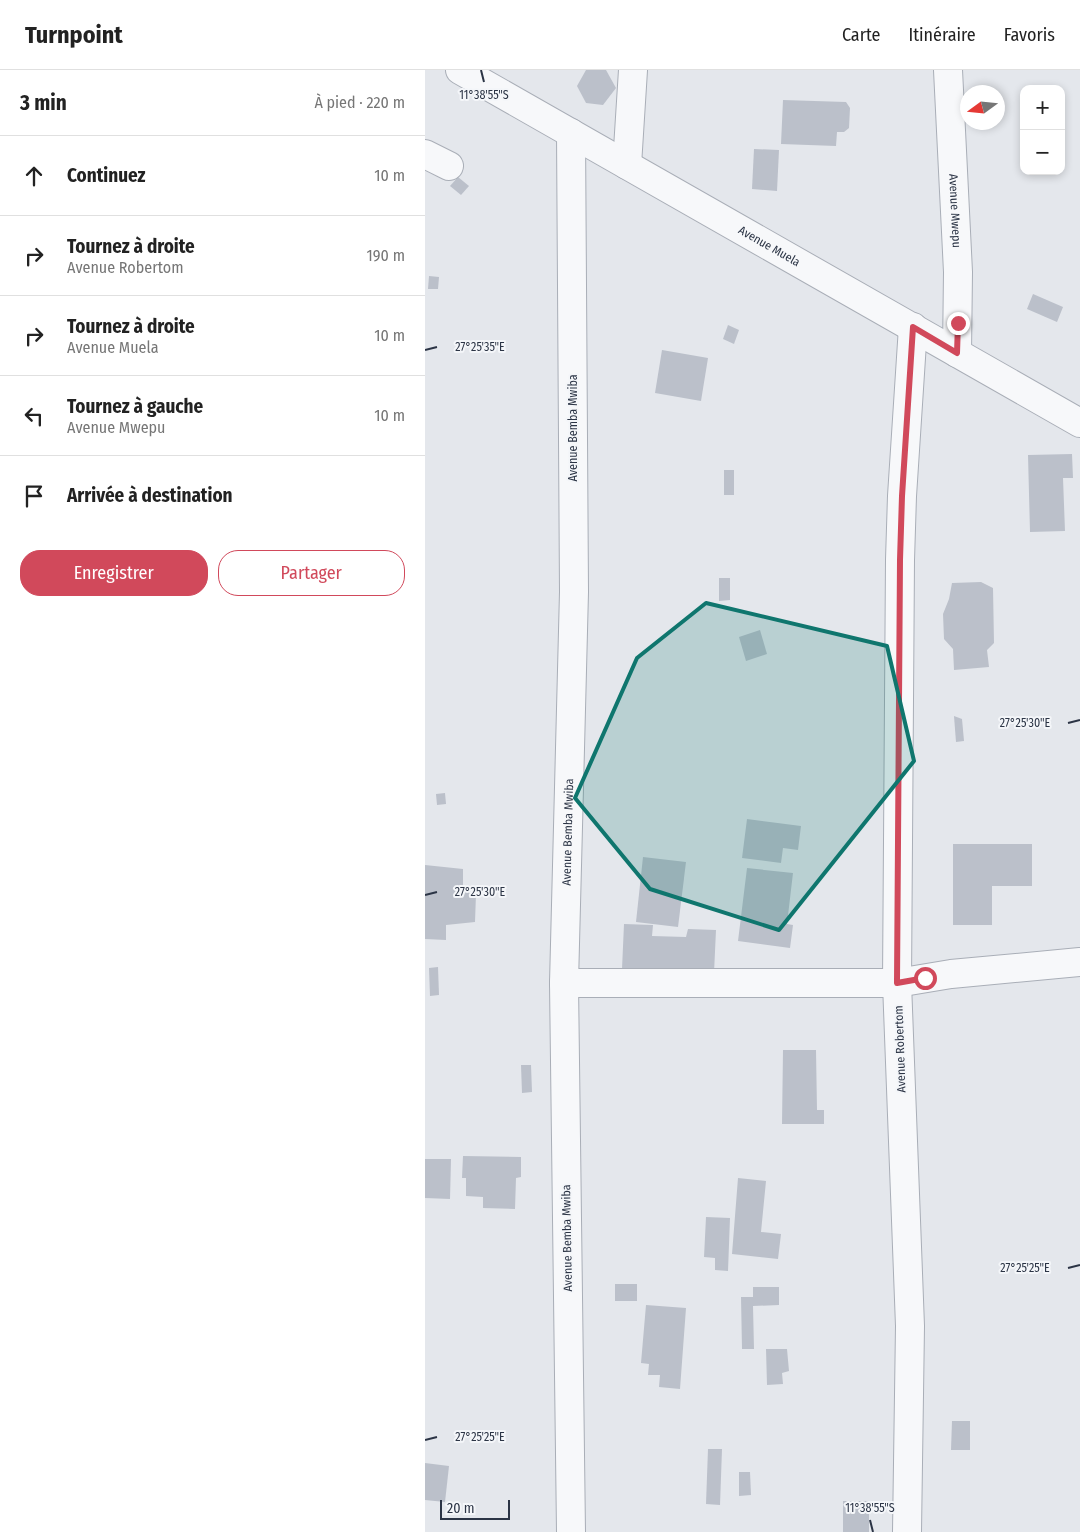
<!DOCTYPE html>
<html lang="fr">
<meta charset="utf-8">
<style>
:root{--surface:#fff;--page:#f6f6f6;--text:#222;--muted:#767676;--line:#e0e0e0;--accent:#d1495b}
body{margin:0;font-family:"Fira Sans Condensed",sans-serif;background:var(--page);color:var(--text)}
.controls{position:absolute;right:15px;top:15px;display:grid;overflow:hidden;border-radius:10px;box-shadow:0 2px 8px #0003}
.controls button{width:45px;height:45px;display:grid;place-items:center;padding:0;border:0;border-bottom:1px solid var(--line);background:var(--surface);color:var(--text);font:25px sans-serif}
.compass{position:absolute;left:535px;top:15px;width:45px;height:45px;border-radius:50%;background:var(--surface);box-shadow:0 2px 8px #0003;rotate:255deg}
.scale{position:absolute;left:15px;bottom:12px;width:70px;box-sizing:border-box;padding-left:5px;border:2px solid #2b3445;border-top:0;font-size:14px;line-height:18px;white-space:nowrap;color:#2b3445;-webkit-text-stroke:4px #f4f6f9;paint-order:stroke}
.stop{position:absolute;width:15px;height:15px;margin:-11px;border:4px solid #d1495b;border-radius:50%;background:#fff}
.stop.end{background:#d1495b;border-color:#fff;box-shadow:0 1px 5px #0008}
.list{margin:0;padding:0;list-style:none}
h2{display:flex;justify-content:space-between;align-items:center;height:65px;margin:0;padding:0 20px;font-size:21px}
h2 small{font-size:16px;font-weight:400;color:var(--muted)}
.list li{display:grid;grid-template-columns:32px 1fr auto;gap:15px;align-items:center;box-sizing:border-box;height:80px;padding:0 20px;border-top:1px solid var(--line)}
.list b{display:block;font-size:19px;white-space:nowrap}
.list p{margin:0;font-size:16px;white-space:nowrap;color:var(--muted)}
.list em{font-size:16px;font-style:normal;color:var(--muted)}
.actions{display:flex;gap:10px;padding:15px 20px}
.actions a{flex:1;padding:11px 0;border:1px solid var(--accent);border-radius:20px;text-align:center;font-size:18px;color:var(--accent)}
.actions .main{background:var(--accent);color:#fff}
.icon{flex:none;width:28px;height:28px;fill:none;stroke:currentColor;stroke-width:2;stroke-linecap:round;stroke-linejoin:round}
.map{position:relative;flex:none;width:655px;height:1462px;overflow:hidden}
header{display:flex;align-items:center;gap:30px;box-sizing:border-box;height:70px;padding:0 25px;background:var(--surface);border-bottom:1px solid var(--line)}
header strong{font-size:24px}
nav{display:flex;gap:28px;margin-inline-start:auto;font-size:18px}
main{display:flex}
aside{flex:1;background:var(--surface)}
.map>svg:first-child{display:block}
.building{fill:#bbc0ca}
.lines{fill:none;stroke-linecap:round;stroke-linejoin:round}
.minor-casing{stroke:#a9aeb7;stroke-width:30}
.minor{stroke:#f7f8fa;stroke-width:28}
.route{stroke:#d1495b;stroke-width:6}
.marked{fill:#0f766e;fill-opacity:0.2;stroke:#0f766e;stroke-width:4;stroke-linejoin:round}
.ticks{fill:none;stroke:#2b3445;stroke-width:2}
.labels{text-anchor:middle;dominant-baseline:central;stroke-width:4;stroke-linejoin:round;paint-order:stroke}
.street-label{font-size:12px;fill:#2b3445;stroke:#f4f6f9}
.ticks-label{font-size:12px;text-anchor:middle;fill:#2b3445;stroke:#f4f6f9;stroke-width:4;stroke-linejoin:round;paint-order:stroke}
</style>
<header>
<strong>Turnpoint</strong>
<nav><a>Carte</a><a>Itinéraire</a><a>Favoris</a></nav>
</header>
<main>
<aside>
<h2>3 min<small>À pied · 220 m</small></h2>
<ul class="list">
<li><svg class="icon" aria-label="ahead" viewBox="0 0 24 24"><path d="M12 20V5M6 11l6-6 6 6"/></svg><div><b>Continuez</b></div><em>10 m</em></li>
<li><svg class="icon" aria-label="right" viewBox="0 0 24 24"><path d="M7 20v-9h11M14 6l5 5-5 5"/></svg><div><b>Tournez à droite</b><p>Avenue Robertom</p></div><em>190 m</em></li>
<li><svg class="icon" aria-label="right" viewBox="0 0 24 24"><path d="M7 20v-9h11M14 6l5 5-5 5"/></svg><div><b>Tournez à droite</b><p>Avenue Muela</p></div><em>10 m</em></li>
<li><svg class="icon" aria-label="left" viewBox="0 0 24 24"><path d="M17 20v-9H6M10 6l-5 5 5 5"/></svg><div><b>Tournez à gauche</b><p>Avenue Mwepu</p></div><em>10 m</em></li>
<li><svg class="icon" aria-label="arrive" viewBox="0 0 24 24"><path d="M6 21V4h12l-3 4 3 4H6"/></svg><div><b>Arrivée à destination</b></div></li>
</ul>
<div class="actions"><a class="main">Enregistrer</a><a>Partager</a></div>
</aside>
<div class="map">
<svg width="655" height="1462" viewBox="0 0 655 1462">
<rect width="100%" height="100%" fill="#e4e7ec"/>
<!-- building -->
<g class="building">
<polygon points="161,0 181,0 191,18 178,35 161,33 152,16"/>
<polygon points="358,30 421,32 425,38 424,58 419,62 412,62 411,76 356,74"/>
<polygon points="329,79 354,80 352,121 327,119"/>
<polygon points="33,107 44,116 36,125 25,116"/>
<polygon points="4,206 14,207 13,219 3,219"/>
<polygon points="608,224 638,237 632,252 602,239"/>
<polygon points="303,255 314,260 309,274 298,269"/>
<polygon points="237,280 283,288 276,331 230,323"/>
<polygon points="647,384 648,408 638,408 640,461 605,462 603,385"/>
<rect x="299" y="400" width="10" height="25"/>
<polygon points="294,508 305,508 305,530 294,531"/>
<polygon points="556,512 568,518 569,573 562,580 564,597 529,600 528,579 519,569 518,544 524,529 527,513"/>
<polygon points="335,560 342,584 321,591 314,567"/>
<polygon points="529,646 537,649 539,671 531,672"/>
<polygon points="20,723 21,734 12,735 11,724"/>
<polygon points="322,749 376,756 373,780 358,778 356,793 317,788"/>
<polygon points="528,774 607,774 607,816 567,816 567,855 528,855"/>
<polygon points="218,787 261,792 253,857 211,852"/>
<polygon points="0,795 38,799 38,819 44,819 44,823 51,824 50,852 21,855 21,870 0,869"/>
<polygon points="322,798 368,803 362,854 368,855 365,878 313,871"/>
<polygon points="199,854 228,855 227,866 261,867 263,859 291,860 289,903 197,899"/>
<polygon points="13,897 14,925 5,926 4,898"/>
<polygon points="358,980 391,980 392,1040 399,1040 399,1054 357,1054"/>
<polygon points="96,995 106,995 107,1022 97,1023"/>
<polygon points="38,1086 96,1087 96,1107 91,1108 90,1139 58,1138 58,1127 41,1126 41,1108 37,1108"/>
<polygon points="0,1089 26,1089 25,1129 0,1128"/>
<polygon points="313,1108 341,1111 336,1162 356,1164 353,1189 307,1184"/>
<polygon points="281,1147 305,1148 303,1201 290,1200 290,1188 279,1187"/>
<rect x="190" y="1214" width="22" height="17"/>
<polygon points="328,1217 354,1217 354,1235 328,1236 329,1279 317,1279 316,1227 328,1227"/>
<polygon points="221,1235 261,1238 255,1319 234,1317 235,1305 223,1305 224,1294 216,1293"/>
<polygon points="341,1279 362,1279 364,1301 357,1303 358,1314 342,1315"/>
<polygon points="527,1351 545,1351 545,1380 526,1380"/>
<polygon points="283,1379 297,1379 295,1435 281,1434"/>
<polygon points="0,1393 24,1396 20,1432 0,1430"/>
<polygon points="314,1402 325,1402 326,1425 314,1426"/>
<rect x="418" y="1431" width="26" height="31"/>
</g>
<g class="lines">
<!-- minor casing -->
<g class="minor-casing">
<g id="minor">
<path id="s1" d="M35 0 655 353"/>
<path id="s2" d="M523 0 533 202 532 283"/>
<polyline points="0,84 24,96"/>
<polyline points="202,95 208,0"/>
<polyline points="139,913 472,913 526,904 655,892"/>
<path id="s3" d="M146 1462 139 913 149 522 146 63"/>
<polyline points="482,1462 485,1256 472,913 475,490 477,426 488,257"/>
</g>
</g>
<!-- minor -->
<use href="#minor" class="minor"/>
</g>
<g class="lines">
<!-- route -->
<polyline class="route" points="500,908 472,913 475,490 477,426 488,257 532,283 533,253"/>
</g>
<!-- marked area -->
<path class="marked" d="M281 533 462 576 489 691 354 860 225 819 150 728 212 588Z"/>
<!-- ticks -->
<path class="ticks" d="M56 0 59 12M0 280 12 277M643 653 655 650M0 825 12 822M643 1198 655 1195M0 1370 12 1367M445 1450 448 1462"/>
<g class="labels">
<!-- street labels -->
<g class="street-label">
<text stroke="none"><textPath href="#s2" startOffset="141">Avenue Mwepu</textPath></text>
<text stroke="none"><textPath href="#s1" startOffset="356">Avenue Muela</textPath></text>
<text transform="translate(148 358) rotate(-90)">Avenue Bemba Mwiba</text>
<text stroke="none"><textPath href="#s3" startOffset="700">Avenue Bemba Mwiba</textPath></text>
<text transform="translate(475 979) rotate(-92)">Avenue Robertom</text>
<text transform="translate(142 1168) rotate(-91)">Avenue Bemba Mwiba</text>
</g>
</g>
<g class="ticks-label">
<text x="59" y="29">11°38'55"S</text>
<text x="55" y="281">27°25'35"E</text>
<text x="600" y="657">27°25'30"E</text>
<text x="55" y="826">27°25'30"E</text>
<text x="600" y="1202">27°25'25"E</text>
<text x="55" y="1371">27°25'25"E</text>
<text x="445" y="1442">11°38'55"S</text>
</g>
</svg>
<div class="controls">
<button>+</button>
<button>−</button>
</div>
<svg class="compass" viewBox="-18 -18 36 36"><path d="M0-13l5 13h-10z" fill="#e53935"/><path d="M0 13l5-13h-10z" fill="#767676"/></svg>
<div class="scale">20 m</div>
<div class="stop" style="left:500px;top:908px"></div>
<div class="stop end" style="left:533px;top:253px"></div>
</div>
</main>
